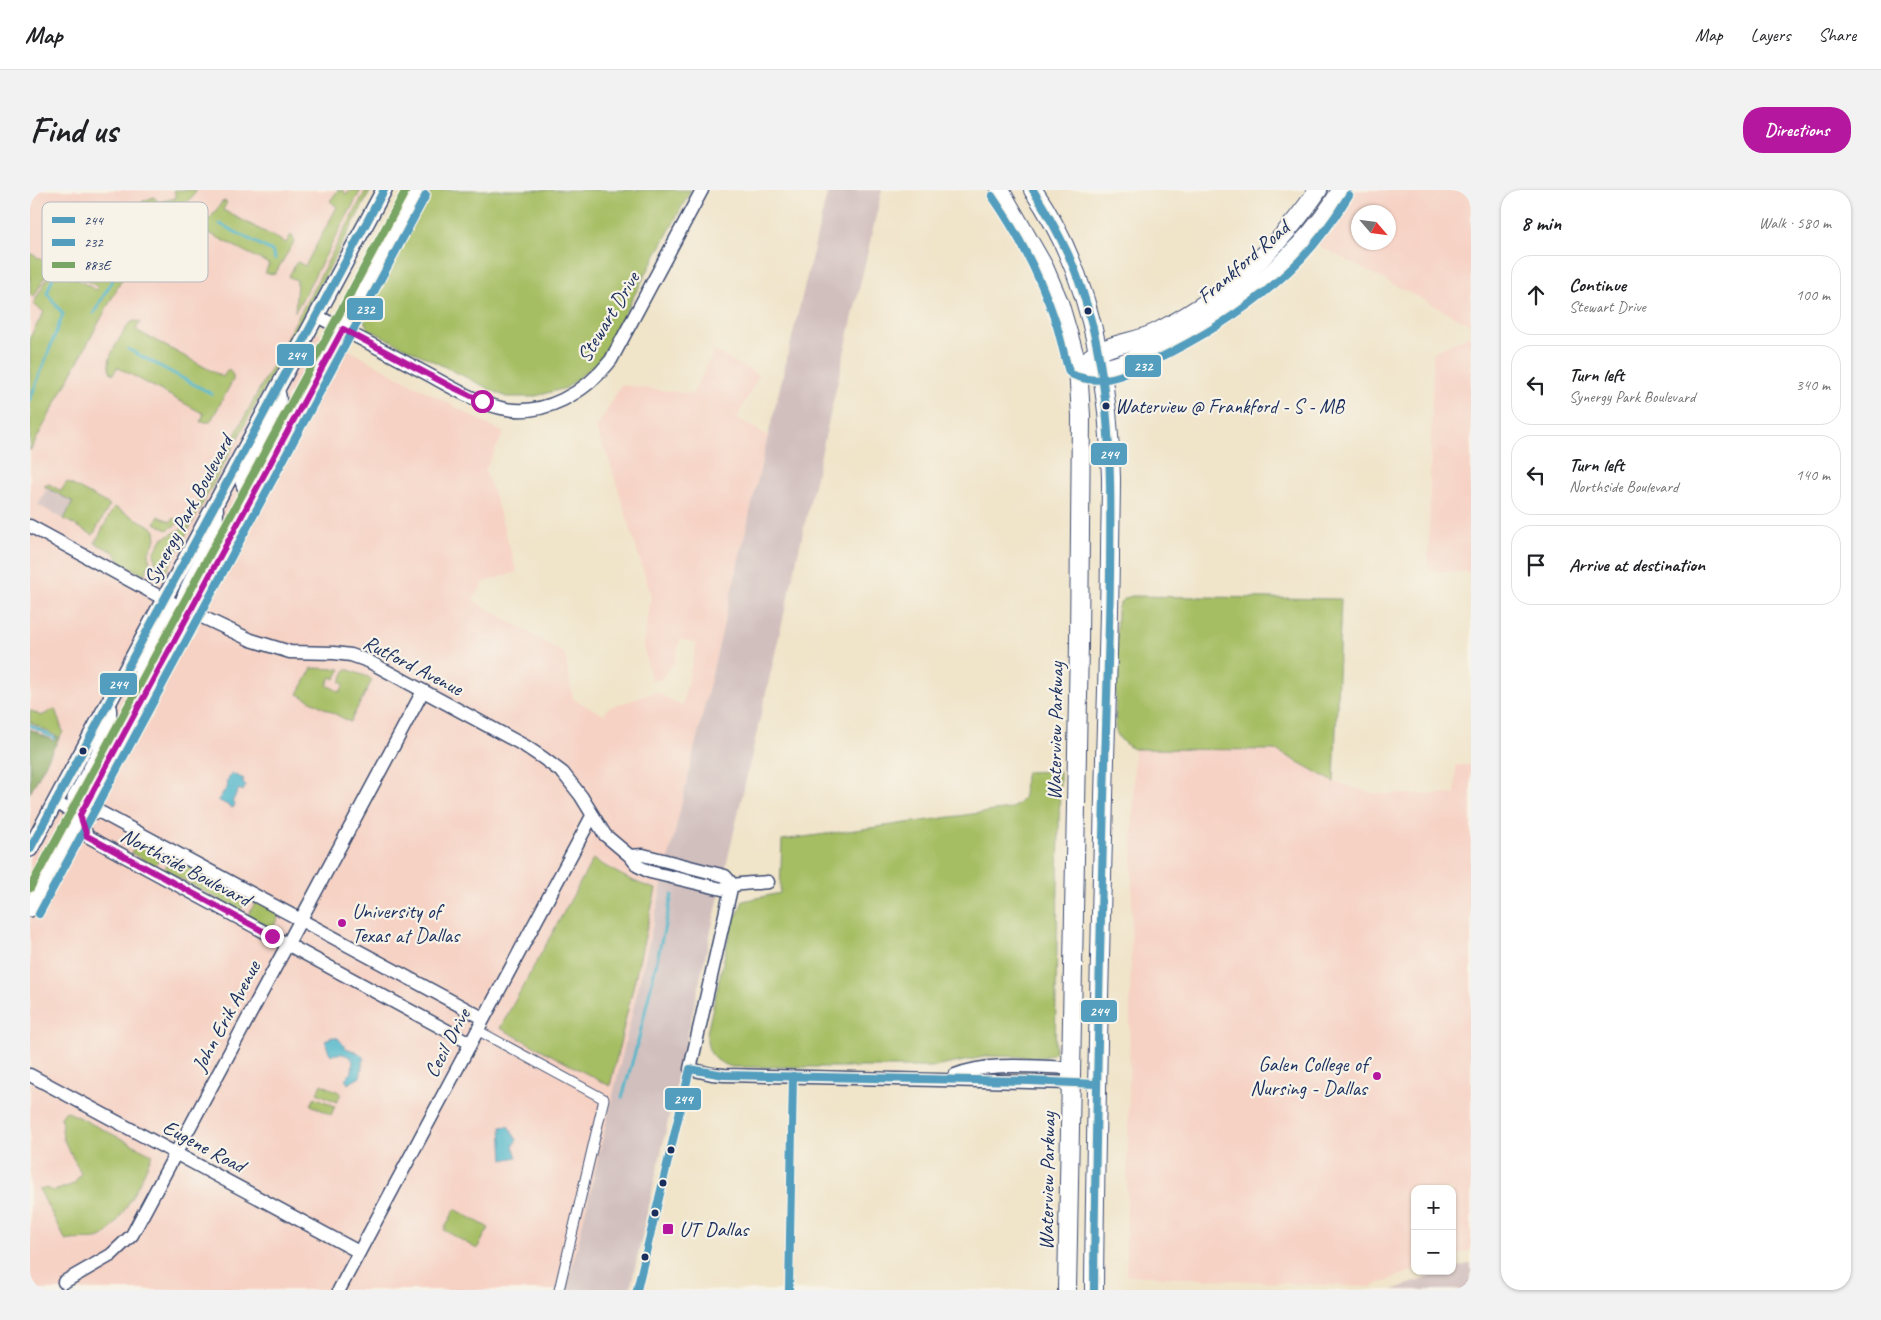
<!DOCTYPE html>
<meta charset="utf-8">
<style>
:root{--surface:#fff;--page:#f2f2f2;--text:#202124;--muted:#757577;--line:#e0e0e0;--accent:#b5179e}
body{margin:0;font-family:Caveat,sans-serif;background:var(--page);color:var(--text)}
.controls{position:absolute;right:15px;bottom:15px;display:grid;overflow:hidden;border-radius:10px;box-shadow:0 1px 4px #0004}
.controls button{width:45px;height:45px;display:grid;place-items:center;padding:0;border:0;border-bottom:1px solid var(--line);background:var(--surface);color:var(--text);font:25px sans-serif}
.compass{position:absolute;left:1321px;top:15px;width:45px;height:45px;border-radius:50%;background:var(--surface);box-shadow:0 1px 4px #0004;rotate:118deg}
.stop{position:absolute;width:15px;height:15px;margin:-11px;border:4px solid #b5179e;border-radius:50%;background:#fff}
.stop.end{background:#b5179e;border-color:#fff;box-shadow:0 1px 5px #0008}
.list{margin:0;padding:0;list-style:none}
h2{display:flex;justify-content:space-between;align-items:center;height:65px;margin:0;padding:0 20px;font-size:21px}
h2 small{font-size:16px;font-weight:400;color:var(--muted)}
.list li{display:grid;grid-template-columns:32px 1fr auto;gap:15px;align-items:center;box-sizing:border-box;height:80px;margin:0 10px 10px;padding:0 10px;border:1px solid var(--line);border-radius:20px}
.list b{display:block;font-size:19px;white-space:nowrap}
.list p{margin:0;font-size:16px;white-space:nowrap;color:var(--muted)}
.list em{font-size:16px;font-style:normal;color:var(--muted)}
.icon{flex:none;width:28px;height:28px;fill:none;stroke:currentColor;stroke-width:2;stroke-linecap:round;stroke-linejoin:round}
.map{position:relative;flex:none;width:1441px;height:1100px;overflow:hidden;border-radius:20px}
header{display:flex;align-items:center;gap:30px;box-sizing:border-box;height:70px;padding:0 25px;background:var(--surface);border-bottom:1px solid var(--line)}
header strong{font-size:24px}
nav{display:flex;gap:28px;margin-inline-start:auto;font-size:18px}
.intro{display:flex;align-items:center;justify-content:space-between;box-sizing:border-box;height:120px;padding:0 30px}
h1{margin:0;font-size:35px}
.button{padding:12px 22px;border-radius:20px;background:var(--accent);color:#fff;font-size:18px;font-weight:700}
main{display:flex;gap:30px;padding:0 30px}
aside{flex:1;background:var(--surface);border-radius:20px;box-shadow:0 1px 4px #0004}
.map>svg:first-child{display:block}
.built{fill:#f6d2c4;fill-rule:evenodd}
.industrial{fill:#d1bfbe}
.green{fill:#a6be63;stroke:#607660}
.forest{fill:#84a559;stroke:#506a5c}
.water{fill:#4db6ca;stroke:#347294}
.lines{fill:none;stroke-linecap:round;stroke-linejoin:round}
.stream{stroke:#4db6ca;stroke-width:3}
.pedestrian-casing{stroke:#3b4a6e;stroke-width:11}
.minor-casing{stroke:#3b4a6e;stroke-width:15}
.tertiary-casing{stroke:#3b4a6e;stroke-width:18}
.secondary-casing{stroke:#3b4a6e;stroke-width:20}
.pedestrian{stroke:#fff;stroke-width:9}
.minor{stroke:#fff;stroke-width:12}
.tertiary{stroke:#fff;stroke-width:15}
.secondary{stroke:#fff;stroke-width:18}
.bus-1-casing{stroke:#f7f3e8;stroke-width:11}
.bus-2-casing{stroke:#f7f3e8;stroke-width:11}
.bus-3-casing{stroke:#f7f3e8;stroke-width:11}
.bus-1{stroke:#539dbe;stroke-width:8}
.bus-2{stroke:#539dbe;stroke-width:8}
.bus-3{stroke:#79a565;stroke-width:8}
.route{stroke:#b5179e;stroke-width:6}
.bus-dot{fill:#1b2f5e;stroke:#f7f3e8;stroke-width:2}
.poi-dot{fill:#b5179e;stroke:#f7f3e8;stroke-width:2}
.labels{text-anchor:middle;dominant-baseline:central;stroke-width:4.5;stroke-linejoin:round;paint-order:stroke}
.bus-label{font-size:20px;fill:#1b2f5e;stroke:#f7f3e8;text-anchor:start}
.street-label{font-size:21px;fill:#1b2f5e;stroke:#f7f3e8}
.poi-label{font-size:21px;fill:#1b2f5e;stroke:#f7f3e8;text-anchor:start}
.key{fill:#f7f3e8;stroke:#b5b8bf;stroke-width:1}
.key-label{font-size:14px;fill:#1b2f5e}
.line-badge{stroke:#f7f3e8;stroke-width:2}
.badge-label{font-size:14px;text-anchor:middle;font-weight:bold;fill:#fff}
</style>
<header>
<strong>Map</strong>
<nav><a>Map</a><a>Layers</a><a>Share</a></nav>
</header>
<div class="intro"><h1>Find us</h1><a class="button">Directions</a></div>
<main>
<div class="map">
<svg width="1441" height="1100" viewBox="0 0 1441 1100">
<rect width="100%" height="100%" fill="#f7f3e8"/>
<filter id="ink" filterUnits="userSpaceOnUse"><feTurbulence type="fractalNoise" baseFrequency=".02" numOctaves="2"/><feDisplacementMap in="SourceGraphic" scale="10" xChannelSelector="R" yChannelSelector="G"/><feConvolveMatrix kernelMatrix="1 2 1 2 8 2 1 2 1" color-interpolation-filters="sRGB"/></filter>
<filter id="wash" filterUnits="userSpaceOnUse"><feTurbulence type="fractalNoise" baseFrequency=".0096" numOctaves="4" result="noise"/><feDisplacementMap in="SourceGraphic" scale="20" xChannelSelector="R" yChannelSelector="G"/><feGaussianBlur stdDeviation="1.12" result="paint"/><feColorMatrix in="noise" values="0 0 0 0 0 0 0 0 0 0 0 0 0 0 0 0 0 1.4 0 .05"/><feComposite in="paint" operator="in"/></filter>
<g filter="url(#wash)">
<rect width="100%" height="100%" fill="#f0e4c9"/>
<!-- built -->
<g class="built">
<polygon points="0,0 341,0 270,134 474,243 455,280 465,307 487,382 454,392 443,410 535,464 543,509 574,525 578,518 626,502 652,516 667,453 650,449 644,473 630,490 621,490 613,455 621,406 580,273 566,239 591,195 662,204 684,161 729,185 707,228 738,246 537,1100 0,1100"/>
<path d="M1320 0H1441V135L1284 53 1301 34ZM1328 22H1358V52H1328Z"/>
<polygon points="1441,145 1441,382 1398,381 1403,162"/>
<polygon points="1104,559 1247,560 1304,592 1346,604 1425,604 1426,575 1441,575 1441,1060 1422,1067 1422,999 1385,999 1385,1080 1340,1097 1096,1085"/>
</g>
<!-- industrial -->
<g class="industrial">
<polygon points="798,0 852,0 679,750 600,1100 537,1100 738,246"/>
<polygon points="17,298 43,312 34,329 8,315"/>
<polygon points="1441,1073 1441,1100 1362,1100 1417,1081 1422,1081 1422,1079"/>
</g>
<!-- green -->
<g class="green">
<path d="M144 0H167C158 17 140 18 127 30L108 20 113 11 124 7 128 12 146 8Z"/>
<polygon points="308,0 313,0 316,4 322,0 331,0 265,122 267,90 260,88 259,86 266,73 268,72 275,76 307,17 300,11"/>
<polygon points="336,0 341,0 136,382 126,377 124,363 132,349 155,337 168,314"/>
<polygon points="402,0 661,0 569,171 536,198 502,207 476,207 338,139 333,128"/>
<polygon points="195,11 197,12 193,20 256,53 261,45 263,47 264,52 245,84 235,83 239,74 175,41 171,48 168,46 167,40 182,26 192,12"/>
<path d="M95 45H98L112 52 0 261V147L14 122 3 114 24 76 66 100 68 97 54 89C81 92 79 60 95 45Z"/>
<polygon points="0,63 21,75 4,107 0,105"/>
<path d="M106 131 110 132 106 140 193 187 198 179 203 185V190L182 229 179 232H170L174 224 87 177 83 185C70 174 91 147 98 135L102 132Z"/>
<polygon points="37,292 80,315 63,345 34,329 43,312 14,296 19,294 31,301"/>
<polygon points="84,317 122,337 125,341 126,349 119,362 120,374 114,385 91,373 84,362 65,353"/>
<polygon points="129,326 141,332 143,328 151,332 137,340 125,333"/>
<path d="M1102 406 1311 409 1304 592 1246 560 1104 559C1094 554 1088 549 1085 538L1087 420C1090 411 1094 408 1102 406Z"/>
<polygon points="282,478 311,479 305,489 301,487 297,495 310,502 314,494 310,492 316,479 338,487 342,490 320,532 268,504"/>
<polygon points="25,519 33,542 29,548 0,532 0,520 11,526"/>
<path d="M1030 581 1025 863 1014 867 958 866 905 877H702C684 871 676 863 677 843L704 725 708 724 713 711 750 703 752 650 979 619C1002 609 991 599 996 582Z"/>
<polygon points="109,648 133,662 125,676 101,663"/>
<polygon points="142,666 217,707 210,721 134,680"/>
<path d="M563 669C584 681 603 693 626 699L580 896 470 838Z"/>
<polygon points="226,711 250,724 242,739 218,725"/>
<polygon points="291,894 311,903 307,912 287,903"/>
<polygon points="285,907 305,916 301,925 281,915"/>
<path d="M36 921 122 964C116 981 87 1042 70 1048 63 1051 46 1048 36 1051L9 999 15 998 24 1001 44 994 51 983 33 949 31 927Z"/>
<polygon points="425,1019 459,1038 447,1059 414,1040"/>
</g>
<!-- forest -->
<polygon class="forest" points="0,539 24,551 26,546 29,548 0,603"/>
<!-- water -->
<g class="water">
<polygon points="201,583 214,589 212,593 216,595 213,601 209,599 202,612 205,614 203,618 188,610 198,596 196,594"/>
<path d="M302 847 308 848 316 858 329 863 334 868 330 887 318 894 315 889 322 881 323 871C318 863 310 863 301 865L298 860 295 850Z"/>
<polygon points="478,936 487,950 483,956 487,967 473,970 471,937"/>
</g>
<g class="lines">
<!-- stream -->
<g class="stream">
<polyline points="190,34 242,61 245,69"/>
<path d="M64 123C75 102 99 69 95 45"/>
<polyline points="98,159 182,204"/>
<polyline points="0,210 33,124 17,103 23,87"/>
<polyline points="0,535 24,548"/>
<polyline points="592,908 609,848 642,705"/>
</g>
</g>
</g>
<g filter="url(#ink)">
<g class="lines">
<!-- pedestrian casing -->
<g class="pedestrian-casing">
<polyline id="pedestrian" points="447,840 574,909 529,1100"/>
</g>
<!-- minor casing -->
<g class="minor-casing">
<g id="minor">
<path d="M287 126C321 144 355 161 388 179 415 193 442 211 471 218 514 228 556 202 581 170L672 0"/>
<path d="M0 336 134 409 221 450 260 462 304 463 321 465 338 471 495 556 513 568 533 583 551 606 575 645 600 666 608 676 620 682 692 699C706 692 723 694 738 692"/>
<polyline points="26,613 50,625 70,622 453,828"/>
<polyline points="50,625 57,646 440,853"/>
<polyline points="600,666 613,665 695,686 702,694"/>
<polyline points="702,694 660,879 682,884 694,885 1042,893"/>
<polyline points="0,885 329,1062"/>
<path d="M925 885C961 871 1003 877 1042 878"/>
<polyline points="34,1092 81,1065 102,1045 393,501"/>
<polyline points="309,1100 562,626"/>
</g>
</g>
<!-- tertiary casing -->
<g class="tertiary-casing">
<g id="tertiary">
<path d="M224 303 215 297 213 292 215 285C226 265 252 227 248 205"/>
<path d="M160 422 154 409C165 375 189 353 185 315"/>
<polyline points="111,513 108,493 113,479 141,422 134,409"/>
<path d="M50 625 45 617V608C59 581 83 548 78 516"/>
<polyline points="0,659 354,0"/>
<polyline points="0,719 387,0"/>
</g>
</g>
<!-- secondary casing -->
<g class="secondary-casing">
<g id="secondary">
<polyline points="970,0 1014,77 1029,112 1048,177 1051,226 1049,453 1037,1100"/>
<path d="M1003 0C1060 83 1079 189 1081 288 1081 314 1080 340 1080 366 1079 447 1076 527 1074 607 1070 771 1065 936 1064 1100"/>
<path d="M1060 168C1078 153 1106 153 1127 142 1192 109 1247 61 1288 0"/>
<path d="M1061 179C1079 181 1098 171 1115 164 1175 138 1226 102 1270 55 1286 38 1300 20 1311 0"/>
</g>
</g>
<!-- pedestrian -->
<use href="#pedestrian" class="pedestrian"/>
<!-- minor -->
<use href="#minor" class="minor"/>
<!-- tertiary -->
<use href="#tertiary" class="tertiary"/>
<!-- secondary -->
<use href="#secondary" class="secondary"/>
<!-- bus-1 casing -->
<g class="bus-1-casing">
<g id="bus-1">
<path d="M1003 0C1016 21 1028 42 1038 64 1083 164 1081 276 1080 383 1079 458 1076 533 1074 607 1070 771 1065 936 1064 1100"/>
<polyline points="0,659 354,0"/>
<polyline points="607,1100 660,879 694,885 1000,891 1066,894"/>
<polyline points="759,1100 763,886"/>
</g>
</g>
<!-- bus-2 casing -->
<g class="bus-2-casing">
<g id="bus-2">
<path d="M962 6C989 45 1011 88 1026 133 1031 149 1034 166 1039 182 1044 187 1050 187 1057 189 1081 193 1103 181 1125 170 1173 147 1218 119 1258 82 1282 60 1302 33 1319 5"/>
<polyline points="9,724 396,5"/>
</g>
</g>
<!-- bus-3 casing -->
<g class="bus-3-casing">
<polyline id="bus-3" points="0,698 376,0"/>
</g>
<!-- bus-1 -->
<use href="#bus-1" class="bus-1"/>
<!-- bus-2 -->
<use href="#bus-2" class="bus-2"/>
<!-- bus-3 -->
<use href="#bus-3" class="bus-3"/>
</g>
</g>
<g class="lines" filter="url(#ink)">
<!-- route -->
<polyline class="route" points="242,746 57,646 50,625 313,139 420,196 452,211"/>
</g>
<!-- markers -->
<g class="bus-dot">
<circle cx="1058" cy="121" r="4.5"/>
<circle cx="1076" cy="216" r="4.5"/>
<circle cx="53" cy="561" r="4.5"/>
<circle cx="641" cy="960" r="4.5"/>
<circle cx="633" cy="993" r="4.5"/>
<circle cx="625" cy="1023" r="4.5"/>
<circle cx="615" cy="1067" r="4.5"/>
</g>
<g class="poi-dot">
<circle cx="312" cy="733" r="5"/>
<circle cx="1347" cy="886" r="5"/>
<rect x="632" y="1033" width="12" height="12" rx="2.5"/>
</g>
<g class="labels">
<!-- bus labels -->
<g class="bus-label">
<text x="1085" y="216">Waterview @ Frankford - S - MB</text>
</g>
<!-- street labels -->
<g class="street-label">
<text transform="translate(1213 72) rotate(-41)">Frankford Road</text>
<text transform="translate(578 127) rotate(-59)">Stewart Drive</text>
<text transform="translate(158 320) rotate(-62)">Synergy Park Boulevard</text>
<text transform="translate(383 475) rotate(27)">Rutford Avenue</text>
<text transform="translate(1025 541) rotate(-89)">Waterview Parkway</text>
<text transform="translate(156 677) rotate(28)">Northside Boulevard</text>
<text transform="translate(196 826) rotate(-62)">John Erik Avenue</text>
<text transform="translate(417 853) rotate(-62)">Cecil Drive</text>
<text transform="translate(174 956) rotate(28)">Eugene Road</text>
<text transform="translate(1017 991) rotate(-89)">Waterview Parkway</text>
</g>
<!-- poi labels -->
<g class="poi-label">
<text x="322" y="721">University of<tspan x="322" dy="24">Texas at Dallas</tspan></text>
<text x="1337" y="874" text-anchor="end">Galen College of<tspan x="1337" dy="24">Nursing - Dallas</tspan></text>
<text x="649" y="1039">UT Dallas</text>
</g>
</g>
<!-- legend -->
<rect x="12" y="12" width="166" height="80" rx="8" class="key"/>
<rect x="22" y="27" width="23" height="6" fill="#539dbe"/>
<rect x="22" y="49" width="23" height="7" fill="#539dbe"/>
<rect x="22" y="72" width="23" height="6" fill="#79a565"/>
<g class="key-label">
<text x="54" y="35">244</text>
<text x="54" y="57">232</text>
<text x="54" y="80">883E</text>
</g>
<g class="line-badge">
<rect x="316" y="107" width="38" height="24" rx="5" fill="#539dbe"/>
<rect x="246" y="153" width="39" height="24" rx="5" fill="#539dbe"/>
<rect x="1094" y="164" width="38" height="24" rx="5" fill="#539dbe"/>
<rect x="1060" y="252" width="38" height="24" rx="5" fill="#539dbe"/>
<rect x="69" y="482" width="39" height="24" rx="5" fill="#539dbe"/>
<rect x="1050" y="809" width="38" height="24" rx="5" fill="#539dbe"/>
<rect x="634" y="897" width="38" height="24" rx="5" fill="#539dbe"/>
</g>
<g class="badge-label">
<text x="335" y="124">232</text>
<text x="266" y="170">244</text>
<text x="1113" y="181">232</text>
<text x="1079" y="269">244</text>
<text x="88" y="499">244</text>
<text x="1069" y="826">244</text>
<text x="653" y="914">244</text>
</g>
</svg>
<div class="controls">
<button>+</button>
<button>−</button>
</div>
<svg class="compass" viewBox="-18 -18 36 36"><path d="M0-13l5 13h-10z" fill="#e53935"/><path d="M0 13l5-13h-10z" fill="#757577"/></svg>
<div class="stop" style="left:452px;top:211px"></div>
<div class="stop end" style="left:242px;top:746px"></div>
</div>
<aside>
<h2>8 min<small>Walk · 580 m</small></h2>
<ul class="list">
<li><svg class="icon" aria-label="ahead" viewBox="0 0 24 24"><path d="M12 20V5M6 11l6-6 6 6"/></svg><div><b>Continue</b><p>Stewart Drive</p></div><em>100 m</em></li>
<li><svg class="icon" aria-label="left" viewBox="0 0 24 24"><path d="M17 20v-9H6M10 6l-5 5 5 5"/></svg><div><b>Turn left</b><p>Synergy Park Boulevard</p></div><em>340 m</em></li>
<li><svg class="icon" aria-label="left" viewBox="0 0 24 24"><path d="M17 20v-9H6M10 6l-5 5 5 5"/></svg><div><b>Turn left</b><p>Northside Boulevard</p></div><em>140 m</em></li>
<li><svg class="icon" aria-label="arrive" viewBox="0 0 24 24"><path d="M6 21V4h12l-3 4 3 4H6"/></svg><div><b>Arrive at destination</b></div></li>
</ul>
</aside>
</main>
